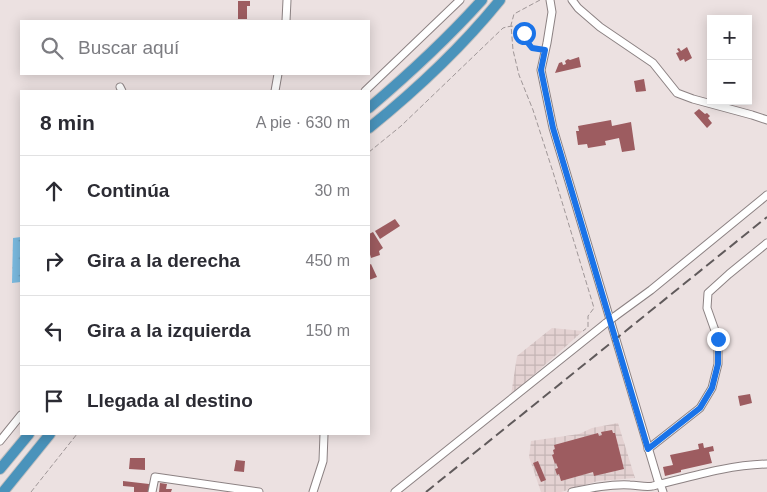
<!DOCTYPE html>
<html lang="es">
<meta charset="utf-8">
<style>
:root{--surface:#fff;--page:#f2f2f3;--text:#2b2b33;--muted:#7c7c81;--line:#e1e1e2}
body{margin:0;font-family:Helvetica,sans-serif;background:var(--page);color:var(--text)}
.controls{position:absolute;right:15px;top:15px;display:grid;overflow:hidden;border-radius:0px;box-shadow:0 2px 12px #0003}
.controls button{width:45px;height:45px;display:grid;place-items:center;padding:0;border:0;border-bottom:1px solid var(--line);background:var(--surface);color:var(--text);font:25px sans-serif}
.stop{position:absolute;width:15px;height:15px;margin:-11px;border:4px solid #1a73e8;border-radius:50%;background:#fff}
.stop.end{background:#1a73e8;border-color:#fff;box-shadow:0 1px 5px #0008}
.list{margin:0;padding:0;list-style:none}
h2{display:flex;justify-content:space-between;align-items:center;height:65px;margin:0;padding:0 20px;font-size:21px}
h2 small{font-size:16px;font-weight:400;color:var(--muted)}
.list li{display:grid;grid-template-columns:32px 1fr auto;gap:15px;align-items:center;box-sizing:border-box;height:70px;padding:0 20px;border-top:1px solid var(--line)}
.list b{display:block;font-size:19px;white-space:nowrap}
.list em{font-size:16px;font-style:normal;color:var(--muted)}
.icon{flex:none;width:28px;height:28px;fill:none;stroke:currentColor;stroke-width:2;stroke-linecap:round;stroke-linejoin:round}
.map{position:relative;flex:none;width:767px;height:492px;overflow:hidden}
.search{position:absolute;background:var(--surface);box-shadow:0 2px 12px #0003;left:20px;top:20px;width:350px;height:55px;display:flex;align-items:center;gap:12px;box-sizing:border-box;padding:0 18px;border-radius:0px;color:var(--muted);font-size:19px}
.panel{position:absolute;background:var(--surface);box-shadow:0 2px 12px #0003;left:20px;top:90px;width:350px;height:345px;border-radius:0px}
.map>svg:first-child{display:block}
.industrial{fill:url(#industrial-grid)}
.water{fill:url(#water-ripples)}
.building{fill:#9d5c60}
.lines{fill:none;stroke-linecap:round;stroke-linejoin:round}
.minor-casing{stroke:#8c8283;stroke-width:9}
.highway-casing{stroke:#c1bfc0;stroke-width:12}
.path{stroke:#9f9697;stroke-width:1;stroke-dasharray:5 2.5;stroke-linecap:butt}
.minor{stroke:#fff;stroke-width:7}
.highway{stroke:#4a93bb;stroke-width:10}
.rail{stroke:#605a5b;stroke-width:2;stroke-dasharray:10 5;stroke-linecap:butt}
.minor-bridge-casing{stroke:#8c8283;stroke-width:9;stroke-linecap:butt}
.minor-bridge{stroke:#fff;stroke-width:7}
.route{stroke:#1a73e8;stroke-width:6}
</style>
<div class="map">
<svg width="767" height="492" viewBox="0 0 767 492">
<defs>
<pattern id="industrial-grid" width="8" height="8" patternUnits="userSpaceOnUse" patternTransform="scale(1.25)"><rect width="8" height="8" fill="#e4d2d2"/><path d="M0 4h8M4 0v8" fill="none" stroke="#c4b5b5"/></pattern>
<pattern id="water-ripples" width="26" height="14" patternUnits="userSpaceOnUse" patternTransform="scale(1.25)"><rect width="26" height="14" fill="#7bbbe1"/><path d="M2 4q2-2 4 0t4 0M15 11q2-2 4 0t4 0" fill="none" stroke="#6699b7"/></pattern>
</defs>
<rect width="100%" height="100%" fill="#ece1e1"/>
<!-- industrial -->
<g class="industrial">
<polygon points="552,328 583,331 511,395 517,356"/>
<polygon points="618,423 635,478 598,481 561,492 541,492 529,457 531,441 579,434 592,428"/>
</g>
<!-- water -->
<polygon class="water" points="21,237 21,282 12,283 13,238"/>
<!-- building -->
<g class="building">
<polygon points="238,1 250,1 250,6 247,6 247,19 238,19"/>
<polygon points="687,47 692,58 685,62 684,59 680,61 676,53 679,52 677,49 679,48 681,51"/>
<polygon points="579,57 581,67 555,73 559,63 562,62 563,65 566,64 565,61 568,59 570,60"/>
<polygon points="644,79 646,91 636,92 634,81"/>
<polygon points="699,109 705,114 707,113 710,116 708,118 712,123 707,128 694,113"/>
<polygon points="611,120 612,126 631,122 635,150 622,152 619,138 605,141 606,145 588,148 587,144 578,145 576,131 579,131 578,126"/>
<polygon points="395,219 400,226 380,239 375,231"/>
<polygon points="373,232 383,248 379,251 380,255 371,258 369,251 369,234"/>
<polygon points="371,264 377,277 369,280 369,265"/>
<polygon points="750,394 752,403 740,406 738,396"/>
<polygon points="612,430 613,433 615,433 624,469 594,476 593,472 561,481 559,474 557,475 555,469 558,468 556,463 555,464 552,455 554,454 553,450 555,449 554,445 598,433 599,436 602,435 601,432"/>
<polygon points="703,443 704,448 713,446 714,451 709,452 712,463 681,470 681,472 665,476 663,467 673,465 670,455 699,449 698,444"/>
<polygon points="130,458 145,458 145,470 129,469"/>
<polygon points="236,460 245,461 244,472 234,471"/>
<polygon points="538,461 546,480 541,482 533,463"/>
<polygon points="123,481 149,484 149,492 134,492 134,487 123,486"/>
<polygon points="160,483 167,484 166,489 172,489 171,492 159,492"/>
</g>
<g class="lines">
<!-- minor casing -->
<g class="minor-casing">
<g id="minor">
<polyline points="550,0 552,12 547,43 541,70 553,128 659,484"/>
<polyline points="572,0 578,8 600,27 653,63 677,93 693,99 752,115 767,120"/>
<polyline points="286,21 287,0"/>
<polyline points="120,87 122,91"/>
<polyline points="275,91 278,74"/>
<polyline points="365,91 460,0"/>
<polyline points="614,317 651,290 767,195"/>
<polyline points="0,441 21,415"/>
<polyline points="648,449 700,408 712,388 718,364 718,339 707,308 708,293 729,274 767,243"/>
<polyline points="660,483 663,492"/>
<polyline points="152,492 155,477 259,492"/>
<polyline points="313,492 323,461 324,434"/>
<polyline points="395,492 606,323"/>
<path d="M572 492C591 488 610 484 630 485 637 485 646 488 653 486 690 477 728 465 767 464"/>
</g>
</g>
<!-- highway casing -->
<g class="highway-casing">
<g id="highway">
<path d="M369 108C409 74 447 39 482 0"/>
<path d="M369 128C416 90 462 47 500 0"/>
<polyline points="0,469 29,434"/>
<polyline points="3,492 50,434"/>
</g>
</g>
<!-- path -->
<g class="path">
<polyline points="540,0 514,14 511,25 513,50 519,75 533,110 553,172 594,308 588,316 588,327 583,331"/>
<path d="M369 152 401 126 503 28C532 19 517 46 539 49"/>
<polyline points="31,492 77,434"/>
</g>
<!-- minor -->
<use href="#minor" class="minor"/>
<!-- highway -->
<use href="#highway" class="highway"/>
<!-- rail -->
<polyline class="rail" points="426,492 767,217"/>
<!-- minor-bridge casing -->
<g class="minor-bridge-casing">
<polyline id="minor-bridge" points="606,323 614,317"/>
</g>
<!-- minor-bridge -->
<use href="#minor-bridge" class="minor-bridge"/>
</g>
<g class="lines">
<!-- route -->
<polyline class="route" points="524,33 528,43 532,48 545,50 541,70 553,128 648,449 700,408 712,388 718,364 718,339"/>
</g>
</svg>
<div class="controls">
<button>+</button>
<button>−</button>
</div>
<div class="stop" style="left:524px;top:33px"></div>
<div class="stop end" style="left:718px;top:339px"></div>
<div class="search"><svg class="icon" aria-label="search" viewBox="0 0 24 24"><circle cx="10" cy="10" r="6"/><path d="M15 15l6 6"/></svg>Buscar aquí</div>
<section class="panel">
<h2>8 min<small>A pie · 630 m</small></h2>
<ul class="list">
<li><svg class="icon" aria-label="ahead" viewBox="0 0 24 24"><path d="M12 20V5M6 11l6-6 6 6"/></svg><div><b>Continúa</b></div><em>30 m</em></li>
<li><svg class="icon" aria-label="right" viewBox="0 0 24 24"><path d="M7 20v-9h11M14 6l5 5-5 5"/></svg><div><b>Gira a la derecha</b></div><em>450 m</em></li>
<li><svg class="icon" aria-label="left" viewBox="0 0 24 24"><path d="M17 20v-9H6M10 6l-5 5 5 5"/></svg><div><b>Gira a la izquierda</b></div><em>150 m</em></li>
<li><svg class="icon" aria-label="arrive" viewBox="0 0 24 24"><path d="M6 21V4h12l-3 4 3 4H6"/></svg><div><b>Llegada al destino</b></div></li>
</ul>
</section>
</div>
